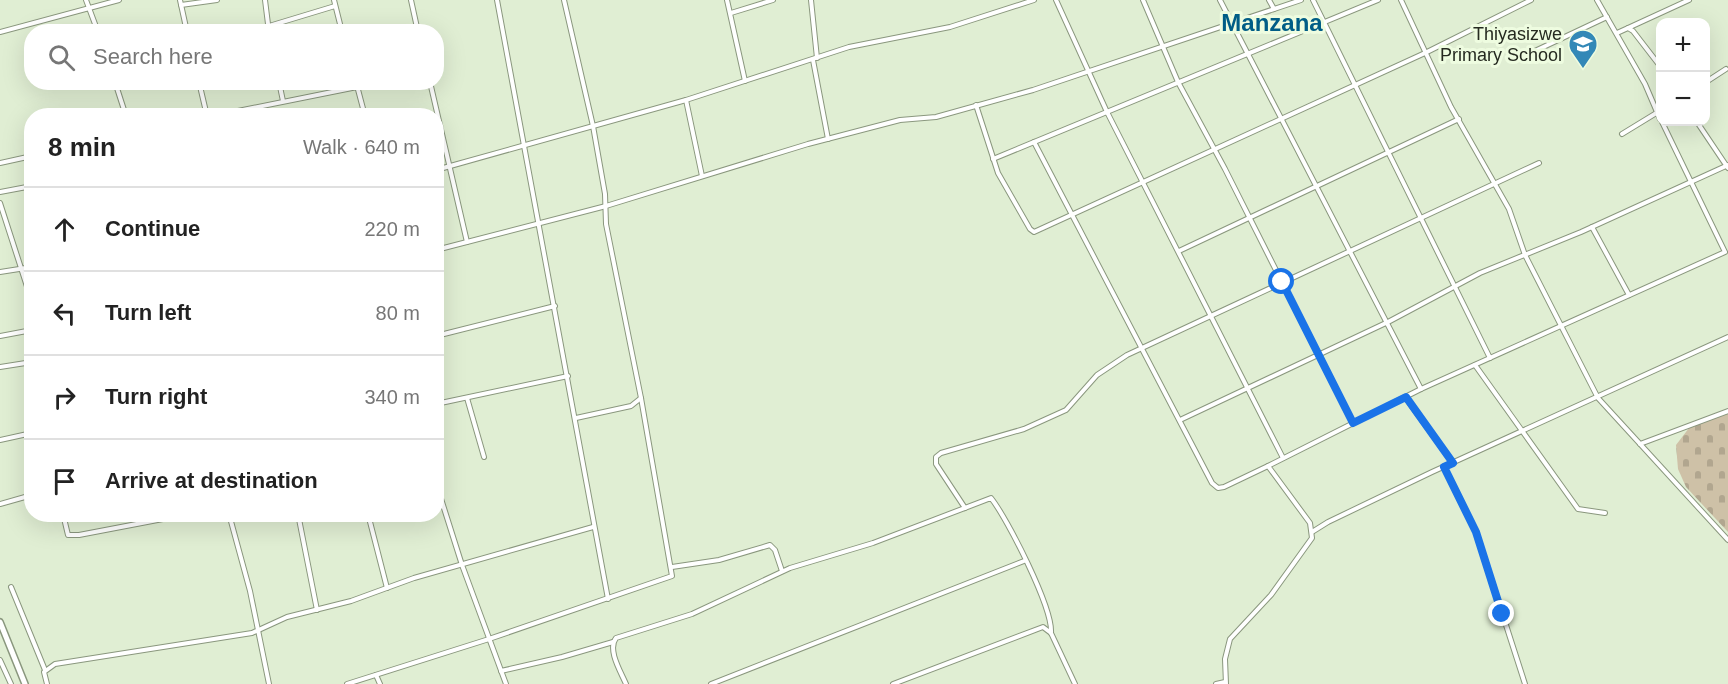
<!DOCTYPE html>
<meta charset="utf-8">
<style>
:root{--surface:#fff;--page:#f2f2f2;--text:#222;--muted:#767676;--line:#e0e0e0}
body{margin:0;font-family:Arial,sans-serif;background:var(--page);color:var(--text)}
.controls{position:absolute;right:18px;top:18px;display:grid;overflow:hidden;border-radius:12px;box-shadow:0 6px 24px #0002}
.controls button{width:54px;height:54px;display:grid;place-items:center;padding:0;border:0;border-bottom:2px solid var(--line);background:var(--surface);color:var(--text);font:30px sans-serif}
.stop{position:absolute;width:18px;height:18px;margin:-14px;border:4px solid #1a73e8;border-radius:50%;background:#fff}
.stop.end{background:#1a73e8;border-color:#fff;box-shadow:0 2px 6px #0008}
.list{margin:0;padding:0;list-style:none}
h2{display:flex;justify-content:space-between;align-items:center;height:78px;margin:0;padding:0 24px;font-size:26px}
h2 small{font-size:20px;font-weight:400;color:var(--muted)}
.list li{display:grid;grid-template-columns:39px 1fr auto;gap:18px;align-items:center;box-sizing:border-box;height:84px;padding:0 24px;border-top:2px solid var(--line)}
.list b{display:block;font-size:22px;white-space:nowrap}
.list em{font-size:20px;font-style:normal;color:var(--muted)}
.icon{flex:none;width:33px;height:33px;fill:none;stroke:currentColor;stroke-width:2;stroke-linecap:round;stroke-linejoin:round}
.map{position:relative;flex:none;width:1728px;height:684px;overflow:hidden}
.search{position:absolute;background:var(--surface);box-shadow:0 6px 24px #0002;left:24px;top:24px;width:420px;height:66px;display:flex;align-items:center;gap:15px;box-sizing:border-box;padding:0 21px;border-radius:24px;color:var(--muted);font-size:22px}
.panel{position:absolute;background:var(--surface);box-shadow:0 6px 24px #0002;left:24px;top:108px;width:420px;height:414px;border-radius:24px}
.map>svg:first-child{display:block}
.cemetery{fill:url(#cemetery-stones)}
.lines{fill:none;stroke-linecap:round;stroke-linejoin:round}
.street-casing{stroke:#8a977e;stroke-width:6}
.secondary-casing{stroke:#8a977e;stroke-width:8}
.street{stroke:#fff;stroke-width:4}
.secondary{stroke:#fff;stroke-width:5}
.route{stroke:#1a73e8;stroke-width:8}
.labels{text-anchor:middle;dominant-baseline:central;stroke-width:6;stroke-linejoin:round;paint-order:stroke}
.poi-label{font-size:18px;fill:#252a20;stroke:#eefce0;text-anchor:end}
.district-label{font-size:24px;font-weight:bold;fill:#005d86;stroke:#eefce0}
</style>
<div class="map">
<svg width="1728" height="684" viewBox="0 0 1728 684">
<defs>
<pattern id="cemetery-stones" width="16" height="16" patternUnits="userSpaceOnUse" patternTransform="scale(1.5)"><rect width="16" height="16" fill="#cec1a7"/><path d="M2 7V4a2 2 0 0 1 4 0v3zM10 15v-3a2 2 0 0 1 4 0v3z" fill="#b1a68f"/></pattern>
</defs>
<rect width="100%" height="100%" fill="#e0eed3"/>
<!-- cemetery -->
<polygon class="cemetery" points="1728,413 1728,532 1686,487 1678,469 1676,445 1689,428"/>
<g class="lines">
<!-- street casing -->
<g class="street-casing">
<g id="street">
<polyline points="86,0 98,32"/>
<polyline points="180,0 187,32"/>
<polyline points="265,0 269,32"/>
<polyline points="334,0 342,32"/>
<polyline points="411,0 418,32"/>
<polyline points="497,0 608,599"/>
<polyline points="727,0 745,81"/>
<polyline points="811,0 817,58"/>
<polyline points="1056,0 1107,112 1283,458"/>
<polyline points="1143,0 1178,82 1225,169 1353,423"/>
<polyline points="1220,0 1421,389"/>
<polyline points="1269,0 1274,9"/>
<polyline points="1313,0 1490,358"/>
<polyline points="1401,0 1451,107 1509,209 1525,255 1598,398 1728,540"/>
<polyline points="1597,0 1645,84 1660,119"/>
<polyline points="181,5 217,0"/>
<polyline points="731,13 773,0"/>
<polyline points="269,26 335,6"/>
<polyline points="1628,28 1689,0"/>
<polyline points="0,32 119,0"/>
<polyline points="1617,33 1628,28 1633,31 1660,66"/>
<polyline points="1520,58 1607,17"/>
<polyline points="813,60 828,139"/>
<polyline points="115,82 126,116"/>
<polyline points="199,82 207,116"/>
<polyline points="279,82 283,101"/>
<polyline points="356,82 365,116"/>
<polyline points="430,82 467,242"/>
<polyline points="1706,82 1726,69"/>
<polyline points="686,100 702,176"/>
<polyline points="976,105 998,173 1030,229 1034,232 1425,53 1531,0"/>
<polyline points="213,116 357,87"/>
<polyline points="1697,122 1728,168"/>
<polyline points="1622,134 1658,112"/>
<polyline points="1034,142 1212,483 1218,488 1224,487 1268,466"/>
<polyline points="993,159 1378,0"/>
<polyline points="0,163 32,156"/>
<polyline points="436,170 686,100 849,47 950,27 1034,0"/>
<polyline points="0,192 32,186"/>
<polyline points="0,203 32,302"/>
<polyline points="1592,227 1629,295"/>
<polyline points="436,250 606,206 808,144 900,120 936,117 1033,90 1301,0"/>
<polyline points="1179,251 1459,119"/>
<polyline points="0,272 32,267"/>
<polyline points="0,336 32,330"/>
<polyline points="436,336 555,306"/>
<polyline points="1475,365 1578,509 1605,513"/>
<polyline points="0,367 32,362"/>
<polyline points="1405,397 1453,463"/>
<polyline points="467,398 484,457"/>
<polyline points="436,404 568,376"/>
<polyline points="576,418 631,406 641,398"/>
<polyline points="1180,420 1388,322 1480,273 1581,232 1728,165"/>
<polyline points="0,440 32,433"/>
<polyline points="1640,444 1728,411"/>
<polyline points="1444,467 1476,532 1525,684"/>
<polyline points="436,483 462,565 506,684"/>
<polyline points="0,504 32,495"/>
<polyline points="965,508 936,464 936,457 941,453 1024,429 1066,410 1097,375 1127,355 1539,163"/>
<polyline points="63,514 68,535 79,535 189,514"/>
<polyline points="229,514 250,591 269,684"/>
<polyline points="298,514 317,610"/>
<polyline points="368,514 387,588"/>
<polyline points="1312,532 1328,522 1432,472 1728,337"/>
<polyline points="672,567 719,560 770,545 775,550 782,571"/>
<polyline points="11,587 45,670"/>
<polyline points="0,660 11,684"/>
<polyline points="501,671 562,657 613,642"/>
<polyline points="376,675 380,684"/>
<polyline points="47,684 44,672 55,664 252,633 287,617 351,601 414,578 593,527"/>
<polyline points="347,684 489,639 672,576 641,398 606,224 605,194 593,126 564,0"/>
<path d="M626 684C621 672 607 650 616 638L692 614 790 568 873 543 991 498C1007 518 1053 608 1051 633"/>
<polyline points="711,684 1024,561"/>
<polyline points="893,684 1043,627 1051,633 1075,684"/>
<polyline points="1216,684 1225,682"/>
<polyline points="1226,684 1225,659 1230,639 1271,595 1312,538 1310,523 1268,466 1421,389 1725,252 1662,122"/>
</g>
</g>
<!-- secondary casing -->
<g class="secondary-casing">
<polyline id="secondary" points="0,622 25,684"/>
</g>
<!-- street -->
<use href="#street" class="street"/>
<!-- secondary -->
<use href="#secondary" class="secondary"/>
</g>
<g class="lines">
<!-- route -->
<polyline class="route" points="1282,282 1353,423 1406,397 1453,463 1444,467 1476,532 1502,614"/>
</g>
<!-- icons -->
<defs>
<g id="school-pin" transform="scale(1.5)"><path d="M0 17L-7.5 6A9.5 9.5 0 1 1 7.5 6Z" fill="#3388b7" stroke="#eefce0"/><path d="M0-5L7-2L0 1L-7-2ZM-4 1L0 2.5L4 1V4Q0 6-4 4Z" fill="#fff"/></g>
</defs>
<g fill-rule="evenodd">
<use href="#school-pin" x="1583" y="44"/>
</g>
<g class="labels">
<!-- poi labels -->
<g class="poi-label">
<text x="1562" y="34">Thiyasizwe<tspan x="1562" dy="21">Primary School</tspan></text>
</g>
<!-- district labels -->
<g class="district-label">
<text x="1272" y="22">Manzana</text>
</g>
</g>
</svg>
<div class="controls">
<button>+</button>
<button>−</button>
</div>
<div class="stop" style="left:1282px;top:282px"></div>
<div class="stop end" style="left:1502px;top:614px"></div>
<div class="search"><svg class="icon" aria-label="search" viewBox="0 0 24 24"><circle cx="10" cy="10" r="6"/><path d="M15 15l6 6"/></svg>Search here</div>
<section class="panel">
<h2>8 min<small>Walk · 640 m</small></h2>
<ul class="list">
<li><svg class="icon" aria-label="ahead" viewBox="0 0 24 24"><path d="M12 20V5M6 11l6-6 6 6"/></svg><div><b>Continue</b></div><em>220 m</em></li>
<li><svg class="icon" aria-label="left" viewBox="0 0 24 24"><path d="M17 20v-9H6M10 6l-5 5 5 5"/></svg><div><b>Turn left</b></div><em>80 m</em></li>
<li><svg class="icon" aria-label="right" viewBox="0 0 24 24"><path d="M7 20v-9h11M14 6l5 5-5 5"/></svg><div><b>Turn right</b></div><em>340 m</em></li>
<li><svg class="icon" aria-label="arrive" viewBox="0 0 24 24"><path d="M6 21V4h12l-3 4 3 4H6"/></svg><div><b>Arrive at destination</b></div></li>
</ul>
</section>
</div>
